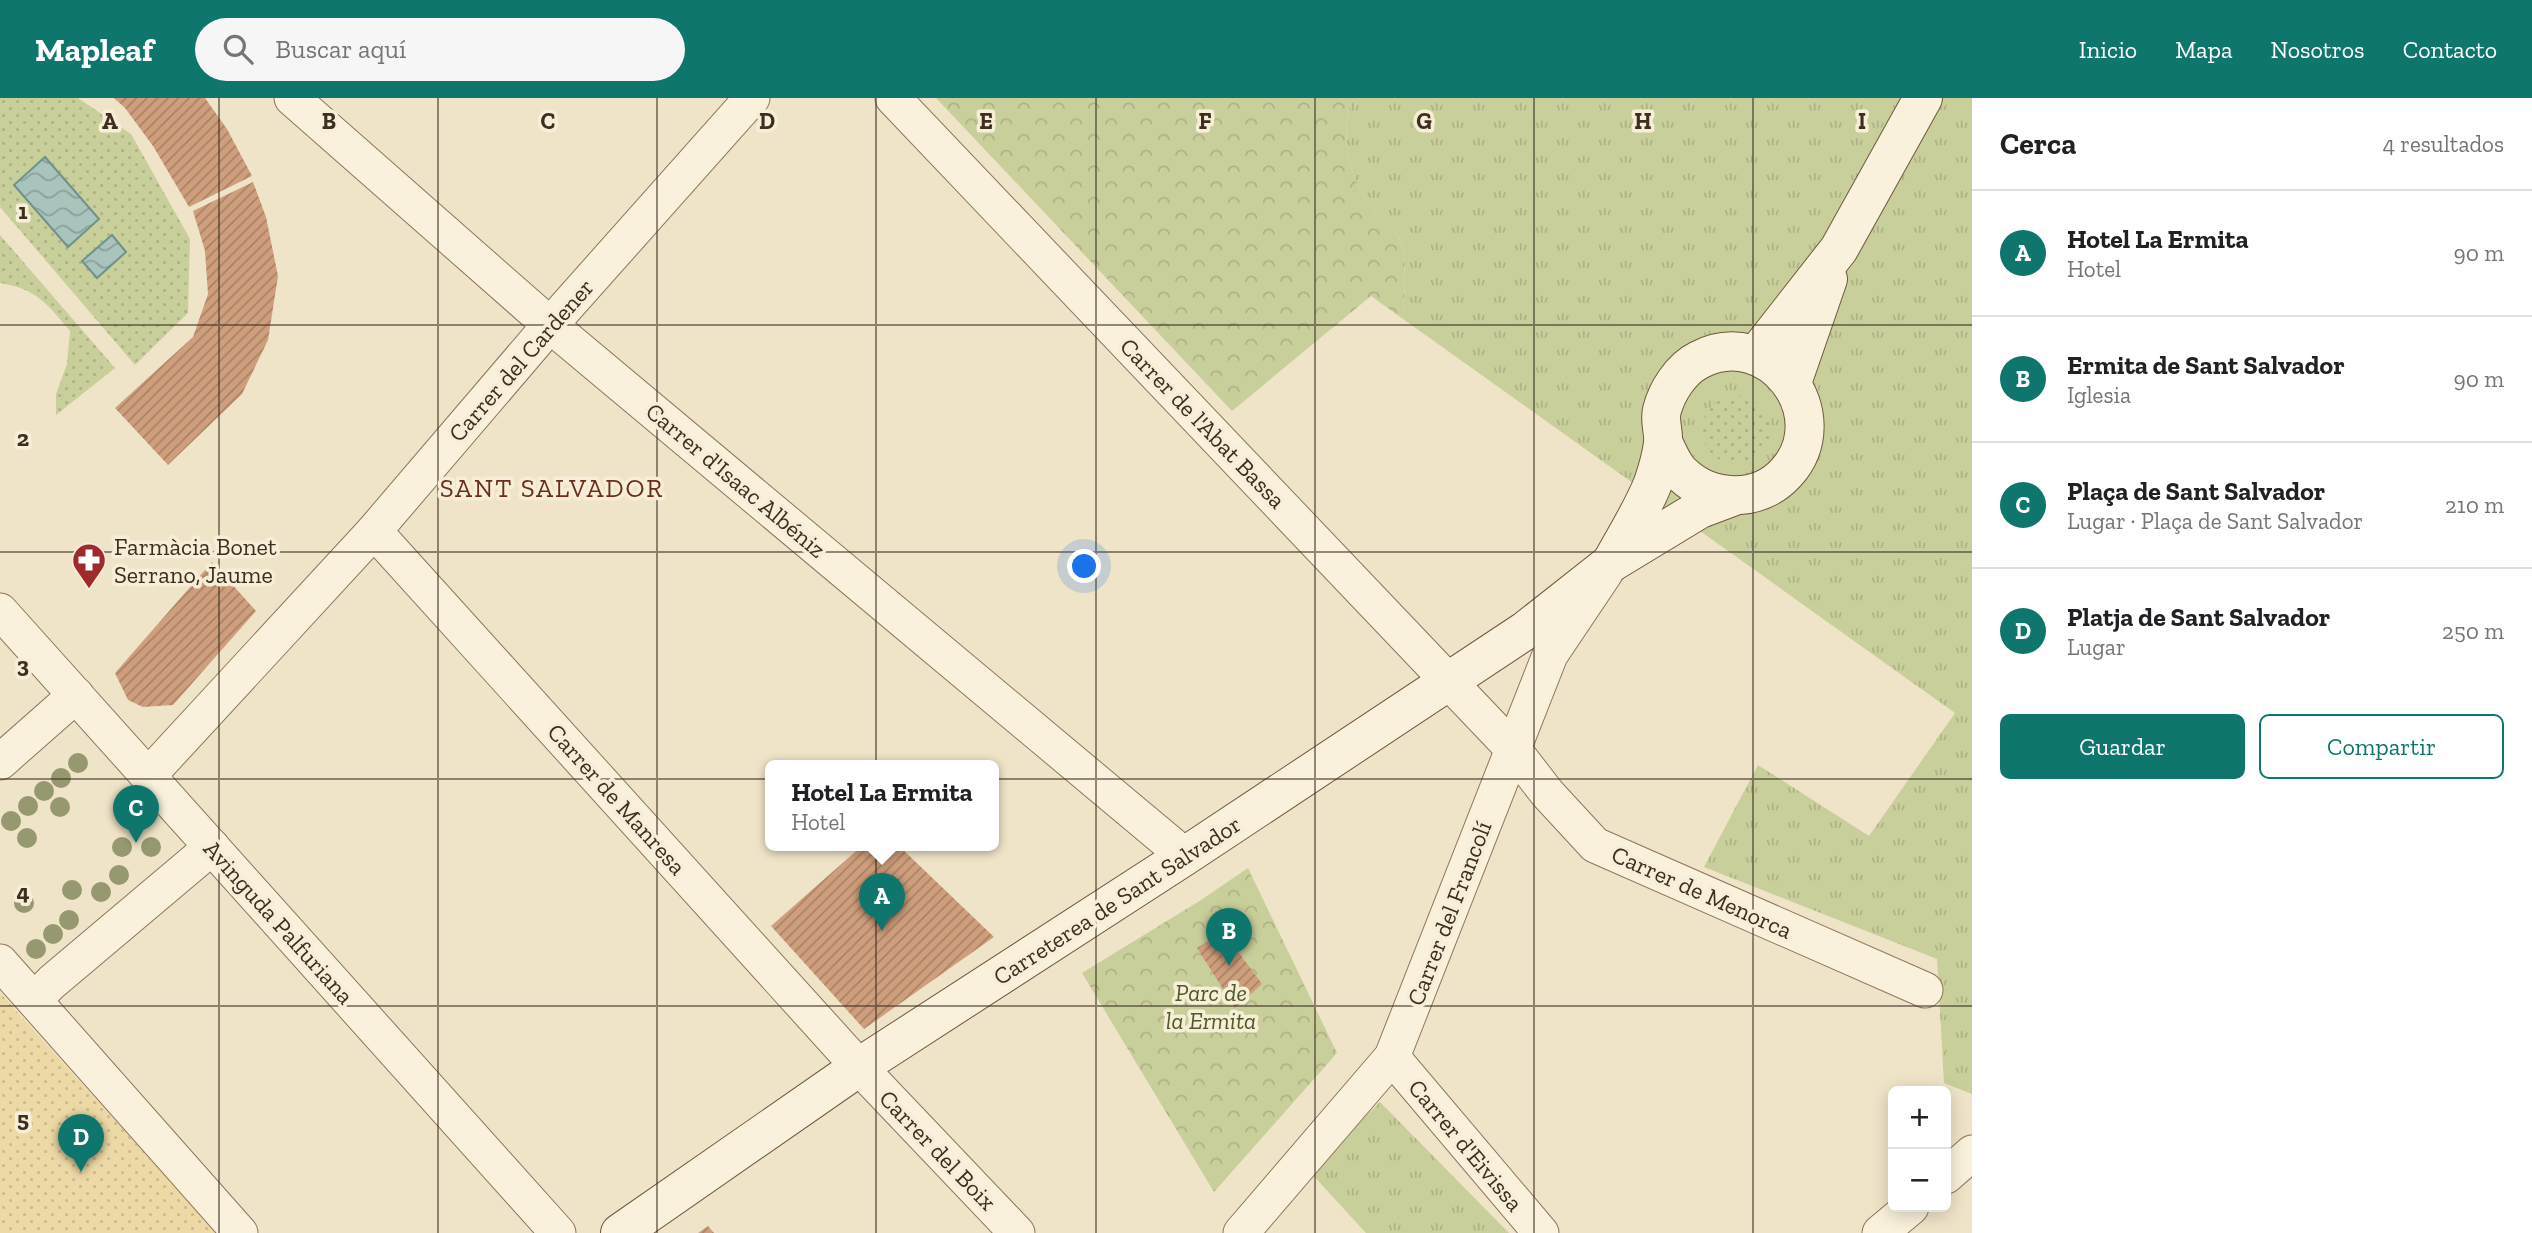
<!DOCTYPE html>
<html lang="es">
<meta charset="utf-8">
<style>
:root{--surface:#fff;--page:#f6f6f6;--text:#202124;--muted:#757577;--line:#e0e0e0;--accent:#0f766e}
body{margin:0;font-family:"Zilla Slab",serif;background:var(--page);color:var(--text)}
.controls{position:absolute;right:21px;bottom:21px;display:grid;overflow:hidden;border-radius:10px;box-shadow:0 4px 18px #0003}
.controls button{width:63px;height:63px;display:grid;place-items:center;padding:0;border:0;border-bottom:2px solid var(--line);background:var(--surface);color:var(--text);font:35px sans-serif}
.you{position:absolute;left:1085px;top:469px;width:24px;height:24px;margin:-18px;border:5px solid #fff;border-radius:50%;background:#1a73e8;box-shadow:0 0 0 10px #1a73e833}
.badge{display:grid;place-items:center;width:46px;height:46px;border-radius:50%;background:var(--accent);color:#fff;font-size:23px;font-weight:700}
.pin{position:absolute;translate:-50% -58px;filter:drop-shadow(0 2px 4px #0008)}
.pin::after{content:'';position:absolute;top:37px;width:24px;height:21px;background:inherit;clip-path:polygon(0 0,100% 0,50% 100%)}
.popup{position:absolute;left:765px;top:662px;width:234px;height:91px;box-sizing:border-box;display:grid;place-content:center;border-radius:10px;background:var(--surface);filter:drop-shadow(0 2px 5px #0005);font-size:23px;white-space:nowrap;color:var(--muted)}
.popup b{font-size:26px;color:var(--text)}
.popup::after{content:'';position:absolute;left:50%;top:100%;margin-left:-14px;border:14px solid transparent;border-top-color:var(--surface)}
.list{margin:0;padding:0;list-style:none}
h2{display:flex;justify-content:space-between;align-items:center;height:91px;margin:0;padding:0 28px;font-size:30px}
h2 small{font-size:23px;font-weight:400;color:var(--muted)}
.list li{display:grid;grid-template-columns:46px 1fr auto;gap:21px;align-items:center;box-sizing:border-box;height:126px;padding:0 28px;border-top:2px solid var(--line)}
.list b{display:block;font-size:26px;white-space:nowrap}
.list p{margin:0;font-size:23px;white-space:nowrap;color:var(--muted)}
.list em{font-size:23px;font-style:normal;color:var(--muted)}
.actions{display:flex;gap:14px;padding:21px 28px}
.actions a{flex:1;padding:16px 0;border:2px solid var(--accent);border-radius:10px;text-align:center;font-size:24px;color:var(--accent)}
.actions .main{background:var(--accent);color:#fff}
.icon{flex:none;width:38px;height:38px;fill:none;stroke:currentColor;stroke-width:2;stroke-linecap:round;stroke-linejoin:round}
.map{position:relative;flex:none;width:1972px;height:1135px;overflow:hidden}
header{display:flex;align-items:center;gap:42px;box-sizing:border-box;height:98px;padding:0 35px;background:var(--accent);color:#fff}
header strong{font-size:33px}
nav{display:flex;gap:38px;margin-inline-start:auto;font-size:24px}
.search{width:490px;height:63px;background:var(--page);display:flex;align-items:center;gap:18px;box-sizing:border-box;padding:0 24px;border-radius:38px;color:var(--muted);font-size:26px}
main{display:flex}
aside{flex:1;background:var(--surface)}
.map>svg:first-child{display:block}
.grass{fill:url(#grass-tufts)}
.forest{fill:url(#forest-crowns)}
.sand{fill:url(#sand-dots)}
.garden{fill:url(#garden-dots)}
.water{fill:url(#water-waves);stroke:#6f938a;stroke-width:2}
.building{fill:url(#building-hatch)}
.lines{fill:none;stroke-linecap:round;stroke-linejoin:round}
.street-casing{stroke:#8d765c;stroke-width:37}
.secondary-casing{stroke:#6f573f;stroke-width:40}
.street{stroke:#faf1dc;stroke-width:35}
.secondary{stroke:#faf1dc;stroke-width:38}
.tree{fill:#96986f}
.grid{fill:none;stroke:#3d2e20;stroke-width:2;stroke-opacity:0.55}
.labels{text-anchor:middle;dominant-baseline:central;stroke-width:7;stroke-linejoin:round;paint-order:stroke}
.street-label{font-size:24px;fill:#3d2e20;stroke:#f7eed8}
.poi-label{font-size:24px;fill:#3d2e20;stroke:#f7eed8;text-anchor:start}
.park-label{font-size:24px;font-style:italic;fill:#4d5a26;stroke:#f7eed8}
.neighbourhood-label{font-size:26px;letter-spacing:2px;fill:#6b2e1e;stroke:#f7eed8}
.grid-label{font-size:23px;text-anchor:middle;font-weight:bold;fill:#3d2e20;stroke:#f7eed8;stroke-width:7;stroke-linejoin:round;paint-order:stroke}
</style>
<header>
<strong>Mapleaf</strong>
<div class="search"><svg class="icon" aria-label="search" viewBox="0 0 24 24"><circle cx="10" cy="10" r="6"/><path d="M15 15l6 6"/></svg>Buscar aquí</div>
<nav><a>Inicio</a><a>Mapa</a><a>Nosotros</a><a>Contacto</a></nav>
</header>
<main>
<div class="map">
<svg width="1972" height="1135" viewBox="0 0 1972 1135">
<defs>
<pattern id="grass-tufts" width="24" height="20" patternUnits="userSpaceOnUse" patternTransform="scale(1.75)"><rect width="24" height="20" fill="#c9cf9b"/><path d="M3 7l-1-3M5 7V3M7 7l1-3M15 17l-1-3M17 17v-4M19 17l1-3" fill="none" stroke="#aeb285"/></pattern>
<pattern id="forest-crowns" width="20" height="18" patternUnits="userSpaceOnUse" patternTransform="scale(1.75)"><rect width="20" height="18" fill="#c9cf9b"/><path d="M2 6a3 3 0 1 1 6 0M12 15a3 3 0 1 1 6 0" fill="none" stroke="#aeb285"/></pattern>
<pattern id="sand-dots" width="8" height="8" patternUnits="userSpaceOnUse" patternTransform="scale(1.75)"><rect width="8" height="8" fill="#ecd9a5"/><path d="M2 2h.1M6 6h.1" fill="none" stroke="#cbbb8e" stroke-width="1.8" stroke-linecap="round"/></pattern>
<pattern id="garden-dots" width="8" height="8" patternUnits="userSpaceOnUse" patternTransform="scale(1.75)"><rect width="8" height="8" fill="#c9cf9b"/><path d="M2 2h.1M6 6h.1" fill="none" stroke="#aeb285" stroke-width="1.8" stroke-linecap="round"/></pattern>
<pattern id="water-waves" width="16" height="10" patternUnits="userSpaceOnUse" patternTransform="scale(1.75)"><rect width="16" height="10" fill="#a9c4bc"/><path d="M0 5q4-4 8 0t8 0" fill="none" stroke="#8ba098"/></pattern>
<pattern id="building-hatch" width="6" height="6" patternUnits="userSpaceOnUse" patternTransform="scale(1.75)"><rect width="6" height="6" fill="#cf9f7d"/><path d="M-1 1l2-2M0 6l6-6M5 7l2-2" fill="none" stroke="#a98266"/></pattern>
</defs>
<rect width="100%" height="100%" fill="#f0e4c8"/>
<!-- grass -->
<g class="grass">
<path d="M1351 0H1972V996L1944 985 1937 861 1704 769 1758 667 1869 738 1955 615 1403 221C1403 199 1409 160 1399 140 1394 132 1383 124 1377 116 1348 80 1340 46 1351 0Z"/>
<polygon points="1380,1004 1509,1135 1366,1135 1310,1074"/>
</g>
<!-- forest -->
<g class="forest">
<path d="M936 0H1351C1340 46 1348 80 1377 116 1383 124 1394 132 1399 140 1409 160 1403 199 1403 221L1371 198 1232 313Z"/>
<polygon points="1248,770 1337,955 1214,1094 1082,875 1201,802"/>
</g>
<!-- sand -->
<polygon class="sand" points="0,895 217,1135 0,1135"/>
<!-- garden -->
<g class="garden">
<polygon points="0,0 78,0 131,36 190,141 188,215 135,267 0,109"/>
<path d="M0 137 115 270 56 317V296L67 266 70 233C47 206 37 191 0 185Z"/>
<circle cx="1736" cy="332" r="34"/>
</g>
<!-- water -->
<g class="water">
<polygon points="45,59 99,121 68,149 14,87"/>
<polygon points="112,137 126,154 97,180 82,163"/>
</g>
<!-- building -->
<g class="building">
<polygon points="114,0 205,0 227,31 252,78 189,109 153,48 125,10"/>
<polygon points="253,84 266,119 278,178 268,242 242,296 168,367 115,310 193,239 208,196 205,153 193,113"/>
<polygon points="212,464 256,513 173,607 143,609 128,602 115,575"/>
<polygon points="863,747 898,747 994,839 864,931 771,828"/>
<polygon points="1223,833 1262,886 1235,910 1197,850"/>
<polygon points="708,1128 714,1135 698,1135"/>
</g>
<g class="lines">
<!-- street casing -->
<g class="street-casing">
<g id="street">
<polyline points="292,0 550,227 1185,758"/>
<polyline points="893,0 1513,651 1547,695 1595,747 1925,892"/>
<polyline points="374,433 859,969 1017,1135"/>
<polyline points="0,513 558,1135"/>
<polyline points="0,664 76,597"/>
<polyline points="148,678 374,433 550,227 752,0"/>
<polyline points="0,864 240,1135"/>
<polyline points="34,902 52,884 212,749"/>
<polyline points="1392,959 1541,1135"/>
<polyline points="1946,1078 1972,1055"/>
<polyline points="1241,1135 1392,959 1550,557 1605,475"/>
<polyline points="1880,1135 1911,1109"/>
</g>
</g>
<!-- secondary casing -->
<g class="secondary-casing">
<g id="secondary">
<polyline points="1756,257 1839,151 1923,0"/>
<polyline points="1792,285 1828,181"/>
<path d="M1611 465C1625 439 1642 413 1653 385 1657 373 1662 357 1663 344 1664 334 1659 322 1662 312 1667 293 1681 271 1699 262 1769 225 1839 317 1786 375 1758 406 1710 403 1682 376 1673 368 1668 354 1663 344"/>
<polyline points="620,1135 859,969 1185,758 1526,532 1611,465 1700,411 1732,399"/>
</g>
</g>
<!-- street -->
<use href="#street" class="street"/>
<!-- secondary -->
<use href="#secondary" class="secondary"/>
</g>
<!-- trees -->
<g class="tree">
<circle cx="78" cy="665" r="10"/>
<circle cx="61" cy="680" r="10"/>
<circle cx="44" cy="693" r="10"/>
<circle cx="28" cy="708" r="10"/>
<circle cx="60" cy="709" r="10"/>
<circle cx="11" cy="723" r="10"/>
<circle cx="27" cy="740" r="10"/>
<circle cx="122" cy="749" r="10"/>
<circle cx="151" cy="749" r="10"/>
<circle cx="119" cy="777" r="10"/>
<circle cx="72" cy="792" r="10"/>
<circle cx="101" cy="794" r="10"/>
<circle cx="24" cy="805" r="10"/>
<circle cx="69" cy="822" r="10"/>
<circle cx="53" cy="836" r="10"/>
<circle cx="36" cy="851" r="10"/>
</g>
<!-- grid -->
<path class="grid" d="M219 0V1135M438 0V1135M657 0V1135M876 0V1135M1096 0V1135M1315 0V1135M1534 0V1135M1753 0V1135M0 227H1972M0 454H1972M0 681H1972M0 908H1972"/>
<!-- icons -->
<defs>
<g id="pharmacy-pin" transform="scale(1.75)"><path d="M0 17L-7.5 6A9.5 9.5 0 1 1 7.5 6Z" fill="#9e2a2b" stroke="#f7eed8"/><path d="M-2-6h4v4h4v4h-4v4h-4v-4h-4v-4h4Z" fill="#fff"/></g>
</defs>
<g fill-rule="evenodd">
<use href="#pharmacy-pin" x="89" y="462"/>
</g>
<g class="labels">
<!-- street labels -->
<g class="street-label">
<text transform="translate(521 262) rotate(-49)">Carrer del Cardener</text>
<text transform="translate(1203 325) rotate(46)">Carrer de l'Abat Bassa</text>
<text transform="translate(736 382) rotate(40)">Carrer d'Isaac Albéniz</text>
<text transform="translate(617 701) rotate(48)">Carrer de Manresa</text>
<text transform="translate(1702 794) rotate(24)">Carrer de Menorca</text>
<text transform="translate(1117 802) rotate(-33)">Carreterea de Sant Salvador</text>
<text transform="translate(1449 815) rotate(-69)">Carrer del Francolí</text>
<text transform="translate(279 824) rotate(48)">Avinguda Palfuriana</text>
<text transform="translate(1466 1047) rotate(50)">Carrer d'Eivissa</text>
<text transform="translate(938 1052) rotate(46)">Carrer del Boix</text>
</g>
<!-- poi labels -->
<g class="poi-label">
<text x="114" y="448">Farmàcia Bonet<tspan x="114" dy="28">Serrano, Jaume</tspan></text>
</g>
<!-- park labels -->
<g class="park-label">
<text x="1211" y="894">Parc de<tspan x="1211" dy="28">la Ermita</tspan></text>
</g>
<!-- neighbourhood labels -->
<g class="neighbourhood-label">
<text x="552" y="390">SANT SALVADOR</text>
</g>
</g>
<g class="grid-label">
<text x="110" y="31">A</text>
<text x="329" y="31">B</text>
<text x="548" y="31">C</text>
<text x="767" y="31">D</text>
<text x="986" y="31">E</text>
<text x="1205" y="31">F</text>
<text x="1424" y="31">G</text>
<text x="1643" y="31">H</text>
<text x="1862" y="31">I</text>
<text x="23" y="121">1</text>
<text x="23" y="348">2</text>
<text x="23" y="575">3</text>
<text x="23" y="802">4</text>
<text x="23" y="1029">5</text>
</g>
</svg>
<div class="controls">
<button>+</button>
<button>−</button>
</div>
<div class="you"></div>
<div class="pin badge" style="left:882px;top:833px">A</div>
<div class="popup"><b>Hotel La Ermita</b>Hotel</div>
<div class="pin badge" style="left:1229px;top:868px">B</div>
<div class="pin badge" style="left:136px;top:745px">C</div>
<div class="pin badge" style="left:81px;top:1074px">D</div>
</div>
<aside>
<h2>Cerca<small>4 resultados</small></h2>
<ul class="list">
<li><span class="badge">A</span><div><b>Hotel La Ermita</b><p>Hotel</p></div><em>90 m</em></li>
<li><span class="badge">B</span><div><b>Ermita de Sant Salvador</b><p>Iglesia</p></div><em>90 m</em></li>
<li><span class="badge">C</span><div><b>Plaça de Sant Salvador</b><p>Lugar · Plaça de Sant Salvador</p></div><em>210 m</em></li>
<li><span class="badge">D</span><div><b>Platja de Sant Salvador</b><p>Lugar</p></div><em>250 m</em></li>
</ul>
<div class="actions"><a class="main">Guardar</a><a>Compartir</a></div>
</aside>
</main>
